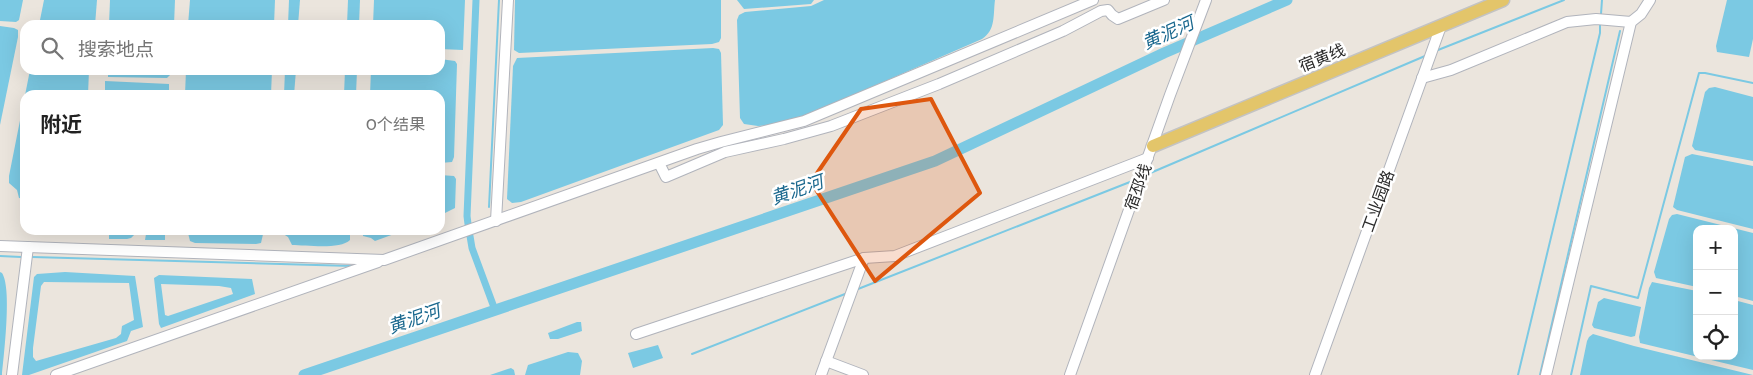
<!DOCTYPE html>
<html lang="zh">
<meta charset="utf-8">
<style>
:root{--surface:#fff;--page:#f6f6f6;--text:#222;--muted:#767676;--line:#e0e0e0}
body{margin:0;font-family:Cabin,"Noto Sans SC",sans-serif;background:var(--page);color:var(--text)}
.controls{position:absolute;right:15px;bottom:15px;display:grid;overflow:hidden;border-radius:10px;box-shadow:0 5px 20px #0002}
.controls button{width:45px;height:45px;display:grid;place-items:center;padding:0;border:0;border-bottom:1px solid var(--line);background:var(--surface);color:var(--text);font:25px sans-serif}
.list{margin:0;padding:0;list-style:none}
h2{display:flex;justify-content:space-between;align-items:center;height:65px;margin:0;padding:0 20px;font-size:21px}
h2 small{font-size:16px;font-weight:400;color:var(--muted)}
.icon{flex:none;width:28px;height:28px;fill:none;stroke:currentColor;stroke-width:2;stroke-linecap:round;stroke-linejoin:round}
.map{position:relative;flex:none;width:1753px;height:375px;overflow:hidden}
.search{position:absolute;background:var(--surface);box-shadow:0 5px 20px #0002;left:20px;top:20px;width:425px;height:55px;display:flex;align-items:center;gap:12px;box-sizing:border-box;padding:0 18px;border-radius:15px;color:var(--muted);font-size:19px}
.panel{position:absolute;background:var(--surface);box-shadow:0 5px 20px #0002;left:20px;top:90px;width:425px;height:145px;border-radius:15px}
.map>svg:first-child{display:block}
.water{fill:#7bc9e3;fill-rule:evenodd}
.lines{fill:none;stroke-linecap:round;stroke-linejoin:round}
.stream{stroke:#7bc9e3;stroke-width:2}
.canal{stroke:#7bc9e3;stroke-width:7}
.river{stroke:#7bc9e3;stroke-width:11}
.minor-casing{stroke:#b1b4bc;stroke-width:12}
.major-casing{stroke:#c3c3c3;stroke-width:15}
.minor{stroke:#fff;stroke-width:10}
.major{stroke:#e3c56a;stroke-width:12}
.marked{fill:#de570e;fill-opacity:0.2;stroke:#de570e;stroke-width:4;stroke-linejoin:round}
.labels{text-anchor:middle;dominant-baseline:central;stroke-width:5;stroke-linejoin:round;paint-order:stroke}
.street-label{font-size:16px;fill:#2a2a2a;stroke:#fff}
.water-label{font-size:18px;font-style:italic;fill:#1a688e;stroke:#fff}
</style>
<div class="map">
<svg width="1753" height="375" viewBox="0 0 1753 375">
<rect width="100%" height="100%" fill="#ebe5dd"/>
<!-- water -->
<g class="water">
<polygon points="0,0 23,0 19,20 16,22 0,21"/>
<polygon points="44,0 97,0 95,25 39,25"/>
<polygon points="110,0 175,0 174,25 109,25"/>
<polygon points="190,0 275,0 274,25 188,25"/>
<polygon points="289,0 300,0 298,25 288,25"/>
<polygon points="348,0 360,0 359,25 347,25"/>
<polygon points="374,0 465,0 463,50 440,49 440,25 373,25"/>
<polygon points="515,0 721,0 721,38 719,42 712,44 519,53 514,50"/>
<polygon points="737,0 814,0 811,4 744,9"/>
<path d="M824 0H995C993 15 996 30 982 39L805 116 769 125 758 126 744 124 740 118 737 20 739 15 745 12 811 6Z"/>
<polygon points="1727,0 1753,0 1753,39 1749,57 1717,52 1716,46"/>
<polygon points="0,26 14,28 18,30 18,37 0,125"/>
<polygon points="713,48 719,49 721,53 723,125 719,130 521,202 512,203 507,199 513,66 517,58"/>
<polygon points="440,59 455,61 457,64 454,157 452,162 440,163 440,95 370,95 371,70 440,70"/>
<polygon points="30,70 89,70 88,95 25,95 25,199 19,198 17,190 9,183 9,176"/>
<polygon points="108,70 171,70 170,75 167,78 108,77"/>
<polygon points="186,70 272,70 271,95 185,95"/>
<polygon points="285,70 296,70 294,95 284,95"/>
<polygon points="345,70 357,70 356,95 344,95"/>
<polygon points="105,81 169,84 169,95 105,95"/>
<polygon points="1715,87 1753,97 1753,161 1695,150 1692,146 1705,92 1709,88"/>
<polygon points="1692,154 1753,166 1753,229 1677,210 1673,207 1685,157"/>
<polygon points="440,175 454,176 456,179 455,208 445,213 440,218"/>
<polygon points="1677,214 1753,233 1753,301 1734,296 1734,229 1697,229 1697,287 1656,278 1654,272 1669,219 1672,215"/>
<polygon points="109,230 165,230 165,240 145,240 146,234 143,232 137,232 131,238 127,239 109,239"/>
<polygon points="179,230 264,230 261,243 256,244 195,243 190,241 188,233"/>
<path d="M277 230H350V240C340 250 306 245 292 245L288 237Z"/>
<polygon points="363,230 405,230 375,241 371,238 363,236"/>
<path d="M0 272 2 273C12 288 4 354 2 375H0Z"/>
<path d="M65 272 135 276 143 327 131 331 127 341 29 375H22L34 277 37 274ZM44 282 129 283 134 320 122 326 121 334 116 338 36 361 33 357V348L41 286Z"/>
<path d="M159 275 252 279 255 294 161 328 159 324 154 278ZM161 284 219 286 231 288 233 294 168 316 165 315Z"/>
<polygon points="1652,282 1697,291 1697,356 1734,356 1734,300 1753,305 1753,370 1640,343 1639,337 1649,288"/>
<polygon points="1604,298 1641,307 1635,336 1631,337 1594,328 1592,325 1598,302"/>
<polygon points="577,322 581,322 582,331 558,339 550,339 548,333"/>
<polygon points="1593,334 1634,346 1753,375 1580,375 1587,341 1589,337"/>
<polygon points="658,345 663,358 633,368 628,353"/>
<polygon points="568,352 578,353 582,361 580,375 525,375 528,365"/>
<polygon points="511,368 514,370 515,375 490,375"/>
</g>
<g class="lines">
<!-- stream -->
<g class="stream">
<polyline points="1601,14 1602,0"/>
<polyline points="1438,50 1564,0"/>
<polyline points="1148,174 1425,56"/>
<polyline points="489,207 499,0"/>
<polyline points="0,256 21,257"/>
<polyline points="32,257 352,266"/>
<polyline points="858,289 1135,180"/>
<polyline points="692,354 845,294"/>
<polyline points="1518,375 1600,33 1600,25"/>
<polyline points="1540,375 1620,31"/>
<polyline points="1571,375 1591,286 1638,298 1699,73 1705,73 1753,83"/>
</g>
<!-- canal -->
<g class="canal">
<polyline points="468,224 467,216 476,0"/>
<polyline points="470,236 472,248 495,310"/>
</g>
<!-- river -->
<polyline class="river" points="304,375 935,161 1164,53 1287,0"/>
<!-- minor casing -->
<g class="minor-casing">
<g id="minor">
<polyline points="1422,78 1451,70 1567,22 1596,19 1631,22"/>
<polyline points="659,163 666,177 725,152 784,139 831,126 939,84 1063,31 1101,11 1108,10 1112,15 1118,19 1164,0"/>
<polyline points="496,221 508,0"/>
<polyline points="0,246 384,260 697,149 721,142 804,121 1093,0"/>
<polyline points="636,334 864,258 895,256 1148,158"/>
<polyline points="826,361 863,375"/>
<polyline points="12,375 28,247"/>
<polyline points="56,375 378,262"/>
<polyline points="821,375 864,258"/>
<polyline points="1070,375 1170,95 1206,0"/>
<polyline points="1315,375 1441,26"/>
<polyline points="1546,375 1631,22 1641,14 1650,0"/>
</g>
</g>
<!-- major casing -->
<g class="major-casing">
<polyline id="major" points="1153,146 1503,0"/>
</g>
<!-- minor -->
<use href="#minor" class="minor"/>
<!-- major -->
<use href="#major" class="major"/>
</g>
<!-- marked area -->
<path class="marked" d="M931 99 980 193 875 281 811 182 861 109Z"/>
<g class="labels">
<!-- street labels -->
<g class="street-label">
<text transform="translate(1322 58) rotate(-22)">宿黄线</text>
<text transform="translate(1138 187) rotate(-70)">宿邳线</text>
<text transform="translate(1378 201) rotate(-70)">工业园路</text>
</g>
<!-- water labels -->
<g class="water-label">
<text transform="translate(1168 33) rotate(-24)">黄泥河</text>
<text transform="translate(797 190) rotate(-19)">黄泥河</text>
<text transform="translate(414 319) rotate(-19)">黄泥河</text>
</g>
</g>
</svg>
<div class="controls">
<button>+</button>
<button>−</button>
<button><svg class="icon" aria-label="locate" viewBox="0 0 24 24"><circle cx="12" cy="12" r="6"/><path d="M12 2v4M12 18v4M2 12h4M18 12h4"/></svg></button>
</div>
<div class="search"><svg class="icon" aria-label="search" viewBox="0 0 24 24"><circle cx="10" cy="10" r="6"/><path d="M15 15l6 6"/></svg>搜索地点</div>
<section class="panel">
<h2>附近<small>0个结果</small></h2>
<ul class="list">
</ul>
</section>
</div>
